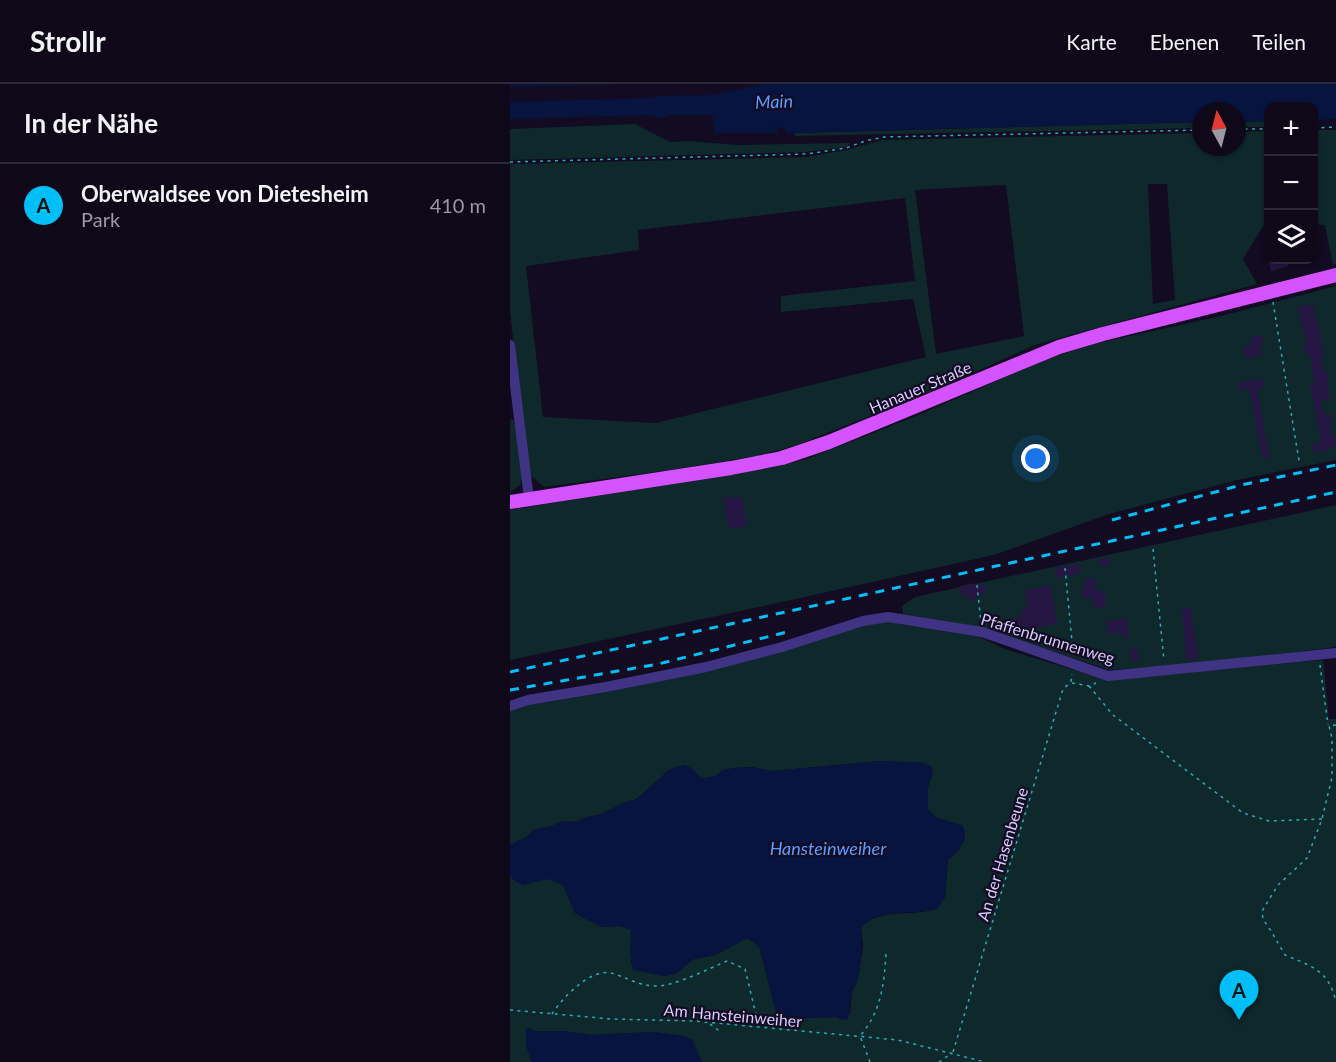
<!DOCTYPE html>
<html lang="de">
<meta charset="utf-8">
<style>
:root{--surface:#0e0819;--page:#171122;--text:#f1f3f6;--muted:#9b9aa2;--line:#2e2938;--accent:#00bff6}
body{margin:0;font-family:Lato,sans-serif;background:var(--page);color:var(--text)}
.controls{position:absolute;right:18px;top:18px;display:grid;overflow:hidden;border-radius:12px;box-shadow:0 2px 4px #0004}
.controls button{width:54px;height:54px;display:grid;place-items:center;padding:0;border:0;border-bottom:2px solid var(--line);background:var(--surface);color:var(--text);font:30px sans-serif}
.compass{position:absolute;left:682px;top:18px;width:54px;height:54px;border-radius:50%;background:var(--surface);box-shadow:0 2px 4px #0004;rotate:353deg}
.you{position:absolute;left:526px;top:375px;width:21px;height:21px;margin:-15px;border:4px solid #fff;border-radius:50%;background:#1a73e8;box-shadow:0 0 0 9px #1a73e833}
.badge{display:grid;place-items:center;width:39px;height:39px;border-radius:50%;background:var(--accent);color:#111;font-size:20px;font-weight:700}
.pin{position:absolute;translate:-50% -50px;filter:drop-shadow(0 2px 3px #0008)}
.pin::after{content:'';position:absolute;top:32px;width:21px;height:18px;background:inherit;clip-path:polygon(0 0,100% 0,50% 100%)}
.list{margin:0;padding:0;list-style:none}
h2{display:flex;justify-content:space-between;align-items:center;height:78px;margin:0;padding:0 24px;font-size:26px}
h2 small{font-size:20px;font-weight:400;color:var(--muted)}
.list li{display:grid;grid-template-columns:39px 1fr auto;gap:18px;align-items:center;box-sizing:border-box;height:84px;padding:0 24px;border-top:2px solid var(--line)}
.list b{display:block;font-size:22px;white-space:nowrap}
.list p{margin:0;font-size:20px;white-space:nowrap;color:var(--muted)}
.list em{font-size:20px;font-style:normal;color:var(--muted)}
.icon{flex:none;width:33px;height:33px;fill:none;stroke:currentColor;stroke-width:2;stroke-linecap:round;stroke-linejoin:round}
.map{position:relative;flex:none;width:826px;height:978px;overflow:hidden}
header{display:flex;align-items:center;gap:36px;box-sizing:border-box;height:84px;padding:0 30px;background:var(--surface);border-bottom:2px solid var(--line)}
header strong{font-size:28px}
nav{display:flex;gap:33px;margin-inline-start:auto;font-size:21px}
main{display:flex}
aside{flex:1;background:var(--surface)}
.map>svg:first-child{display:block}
.green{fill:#0e282b;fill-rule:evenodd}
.water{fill:#06143f}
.building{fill:#251643}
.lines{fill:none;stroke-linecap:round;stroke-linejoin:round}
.path{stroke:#25afb8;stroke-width:1.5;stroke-dasharray:3 4.5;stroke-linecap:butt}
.minor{stroke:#403383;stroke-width:10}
.major{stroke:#d452ff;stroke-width:14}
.rail{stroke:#00bff6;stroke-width:3;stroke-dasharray:9 8;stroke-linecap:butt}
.labels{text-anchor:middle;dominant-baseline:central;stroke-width:4.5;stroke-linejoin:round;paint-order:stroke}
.street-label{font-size:16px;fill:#d7cbff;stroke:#120b21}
.water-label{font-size:18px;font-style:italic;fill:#599dff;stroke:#120b21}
</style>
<header>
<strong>Strollr</strong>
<nav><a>Karte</a><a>Ebenen</a><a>Teilen</a></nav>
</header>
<main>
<aside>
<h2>In der Nähe<small></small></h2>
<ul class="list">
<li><span class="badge">A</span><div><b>Oberwaldsee von Dietesheim</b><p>Park</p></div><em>410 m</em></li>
</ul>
</aside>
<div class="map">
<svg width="826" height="978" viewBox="0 0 826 978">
<rect width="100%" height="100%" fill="#120b21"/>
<!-- green -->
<g class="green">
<polygon points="758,37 758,43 727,43 727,38"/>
<polygon points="691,38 691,44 285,52 285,49"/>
<polygon points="125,40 160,58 180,57 227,61 340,59 337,63 295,68 0,76 0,45"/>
<polygon points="804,46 826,46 826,180 823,181 815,141 804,140"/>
<path d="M758 47V139H755L733 175 747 200 525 261 430 304 287 361 246 372 160 386 34 403 20 391 0 228V80L297 73 336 66 372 56 691 49V63H727V48ZM638 100H657L665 216 643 220ZM496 101 514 252 426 270 405 106ZM395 114 405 197 271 212V228L403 215 416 273 146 339 33 333 16 182 129 166 128 146Z"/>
<polygon points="826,202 826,376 727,396 599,430 484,471 263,520 0,576 0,426 273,381 297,375 406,332 534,276 584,260 711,232"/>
<polygon points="0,335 4,336 13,390 10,401 0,408"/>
<polygon points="826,421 826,563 695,579 600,586 468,543 393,530 392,522 405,513"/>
<path d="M365 537H389L392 541 462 549 492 564 593 595 813 576 819 635H826V978H192L182 956 174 952 142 948 81 951 53 947H24L18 944 16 945V961L22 978H0V790C9 808 24 794 39 795 44 795 49 799 53 801L65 829 72 833 92 843 110 842 122 846 121 880 139 888 154 892 165 890 184 875 205 871 237 854 249 862 267 931C290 936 317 934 340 930L342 908 348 895 353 862 351 844C370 822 404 834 428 824L435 813 438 775 449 766 436 736 427 734 418 725V703L423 689 414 679 370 677 262 687 242 683 225 684 213 686 206 692 194 694 189 692 181 684 173 681 159 686 127 715 116 718 89 731 77 733 66 738 53 737 42 742 23 746 18 752 0 761V627L17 621 103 607 173 592Z"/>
</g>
<!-- water -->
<g class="water">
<polygon points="0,0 120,0 0,3"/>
<polygon points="254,0 826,0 826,35 804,36 804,22 758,22 758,37 727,38 727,27 691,27 691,38 277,49 275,45 259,41 267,44 268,49 204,49 203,32 207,32 204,31 158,31 156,33 146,34 143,31 0,35 0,18 142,14 146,12 203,11"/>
<path d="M370 677 415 679 421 682 423 689 418 703V725L427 734 452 741C461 756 448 767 438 776L435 813 428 824C404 833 370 822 351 844 351 861 352 877 348 893 347 899 342 904 341 911 340 919 340 927 338 935L331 936 326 933 301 934 267 931 249 862 237 854 205 871 184 875 165 890 154 892 123 886 120 869 121 846 110 842 92 843 72 833 65 829 53 801 38 795 13 801 4 796 0 790V761L18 752 23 746 42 742 53 737 66 738 77 733 89 731 116 718 127 715 159 686 173 681 181 684 189 692 194 694 206 692 213 686 225 684 242 683 262 687Z"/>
<polygon points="18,944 24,947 53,947 81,951 142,948 174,952 182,956 192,978 22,978 16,961 16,945"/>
</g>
<!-- building -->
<g class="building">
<polygon points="758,176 777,176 779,182 761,187"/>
<polygon points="803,220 812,259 814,273 811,273 814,289 817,288 819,296 816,296 820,315 811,317 814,331 821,330 822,339 820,340 823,355 826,355 826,362 820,363 820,366 809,368 809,366 803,367 802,360 811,358 800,301 804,300 802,283 799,269 794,269 793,261 796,261 788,223"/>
<polygon points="752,251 753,260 750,260 752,271 736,275 734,265 736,265 736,261 742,260 741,253"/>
<polygon points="753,295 754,303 747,304 760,374 753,375 739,305 729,306 728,298"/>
<polygon points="222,413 223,414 232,413 237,442 219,445 213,414"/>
<polygon points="599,473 601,481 591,483 589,475"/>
<polygon points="570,480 571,489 546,494 545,484"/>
<polygon points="585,494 587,507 595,506 595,523 587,525 586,522 583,522 582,513 573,514 572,505 575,505 574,495"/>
<polygon points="464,499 464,501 475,500 476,511 466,512 467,515 459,516 458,511 452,512 450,502"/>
<polygon points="541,502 547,540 515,545 511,544 511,541 504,542 503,534 513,532 512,524 517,523 515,506"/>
<polygon points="681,523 688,575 676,576 672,525"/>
<polygon points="617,534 619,553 612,553 611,549 598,550 596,537"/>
<polygon points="627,563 629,576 622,577 620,564"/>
</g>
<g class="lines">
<!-- path -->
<g class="path">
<polyline points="804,44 826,43"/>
<polyline points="727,45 758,45"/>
<polyline points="0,78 297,70 336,64 355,57 374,53 691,46"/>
<polyline points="763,218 789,377"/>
<polyline points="643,465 654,577"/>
<polyline points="555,484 563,568"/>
<polyline points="467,501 471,538"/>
<polyline points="810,581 818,641"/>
<polyline points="562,599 579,602 586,599"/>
<polyline points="579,602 603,631 733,729 759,737 812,735"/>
<path d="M826 641 819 642 822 654V693L812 735 797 774 768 801 752 827 753 835 761 847 775 871C801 882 819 886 826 918"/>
<polyline points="0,926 101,935 184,937 388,956 475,978"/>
<path d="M42 930C52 914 81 884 101 889 116 893 129 902 146 902 165 902 198 885 217 877L235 885 249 943"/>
<polyline points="200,940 208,946 210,950"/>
<polyline points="443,968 553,605 561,598 562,590"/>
<path d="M360 978 350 952C371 928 374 901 376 870"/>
<polyline points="429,978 442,969"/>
</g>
<!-- minor -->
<g class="minor">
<polyline points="0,261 19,415"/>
<polyline points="0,622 18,616 96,603 196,583 272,563 353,537 378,533 472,548 598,592 826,569"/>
</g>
<!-- major -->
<polyline class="major" points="0,418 221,384 272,374 319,358 549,263 593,250 826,191"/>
<!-- rail -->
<g class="rail">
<polyline points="602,436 731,401 826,381"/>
<polyline points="0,588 826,408"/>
<polyline points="0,606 148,580 277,548"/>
</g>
</g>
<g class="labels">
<!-- street labels -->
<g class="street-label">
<text transform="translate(410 303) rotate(-23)">Hanauer Straße</text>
<text transform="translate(538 554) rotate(17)">Pfaffenbrunnenweg</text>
<text transform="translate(492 770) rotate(-73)">An der Hasenbeune</text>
<text transform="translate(223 931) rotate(5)">Am Hansteinweiher</text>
</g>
<!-- water labels -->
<g class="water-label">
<text transform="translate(264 17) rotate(-2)">Main</text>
<text x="318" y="764">Hansteinweiher</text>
</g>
</g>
</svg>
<div class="controls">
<button>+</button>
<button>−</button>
<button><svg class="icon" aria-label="layers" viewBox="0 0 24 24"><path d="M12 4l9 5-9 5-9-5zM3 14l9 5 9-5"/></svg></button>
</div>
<svg class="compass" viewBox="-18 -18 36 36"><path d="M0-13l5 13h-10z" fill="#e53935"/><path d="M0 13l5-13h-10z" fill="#9b9aa2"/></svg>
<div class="you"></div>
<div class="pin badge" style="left:729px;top:936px">A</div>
</div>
</main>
